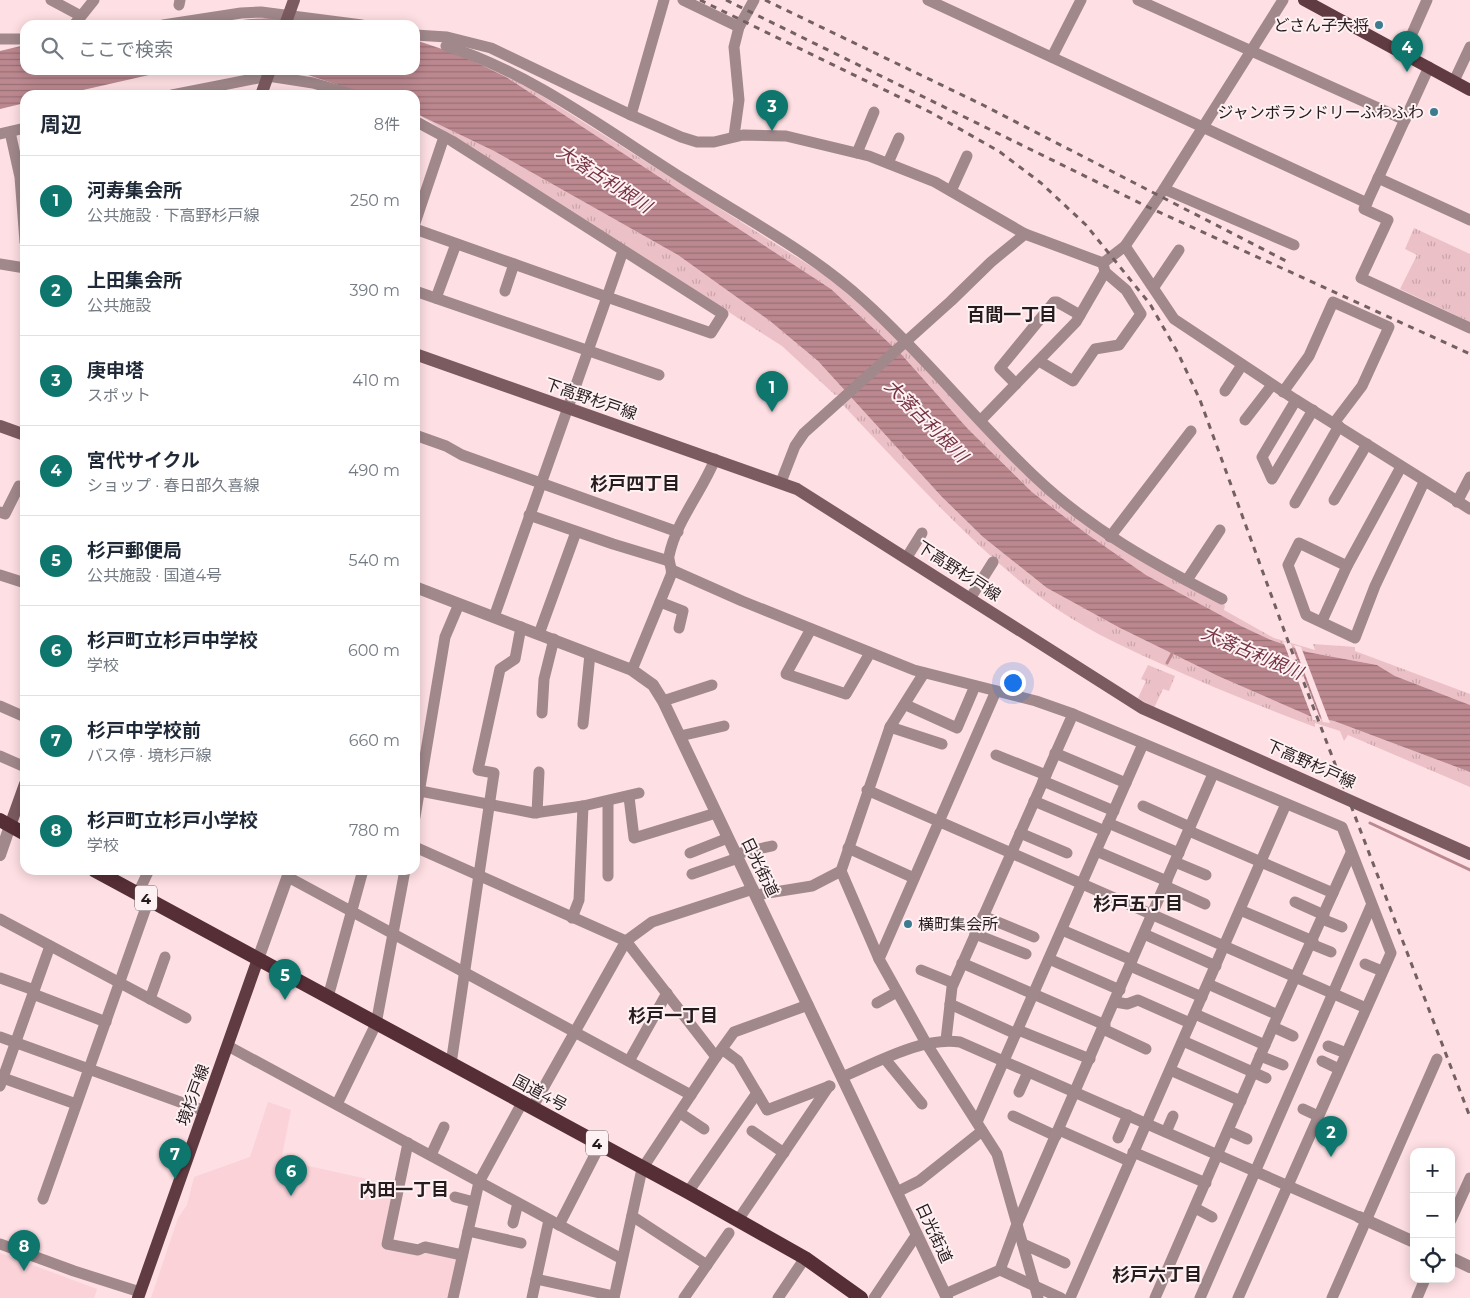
<!DOCTYPE html>
<html lang="ja">
<meta charset="utf-8">
<style>
:root{--surface:#fff;--page:#f6f6f7;--text:#1f2937;--muted:#747a83;--line:#e0e1e3;--accent:#0f766e}
body{margin:0;font-family:Montserrat,"Noto Sans JP",sans-serif;background:var(--page);color:var(--text)}
.controls{position:absolute;right:15px;bottom:15px;display:grid;overflow:hidden;border-radius:10px;box-shadow:0 2px 12px #0003}
.controls button{width:45px;height:45px;display:grid;place-items:center;padding:0;border:0;border-bottom:1px solid var(--line);background:var(--surface);color:var(--text);font:25px sans-serif}
.you{position:absolute;left:1012px;top:682px;width:18px;height:18px;margin:-12px;border:4px solid #fff;border-radius:50%;background:#1a73e8;box-shadow:0 0 0 8px #1a73e833}
.badge{display:grid;place-items:center;width:32px;height:32px;border-radius:50%;background:var(--accent);color:#fff;font-size:16px;font-weight:700}
.pin{position:absolute;translate:-50% -41px;filter:drop-shadow(0 1px 2px #0008)}
.pin::after{content:'';position:absolute;top:26px;width:18px;height:15px;background:inherit;clip-path:polygon(0 0,100% 0,50% 100%)}
.list{margin:0;padding:0;list-style:none}
h2{display:flex;justify-content:space-between;align-items:center;height:65px;margin:0;padding:0 20px;font-size:21px}
h2 small{font-size:16px;font-weight:400;color:var(--muted)}
.list li{display:grid;grid-template-columns:32px 1fr auto;gap:15px;align-items:center;box-sizing:border-box;height:90px;padding:0 20px;border-top:1px solid var(--line)}
.list b{display:block;font-size:19px;white-space:nowrap}
.list p{margin:0;font-size:16px;white-space:nowrap;color:var(--muted)}
.list em{font-size:16px;font-style:normal;color:var(--muted)}
.icon{flex:none;width:28px;height:28px;fill:none;stroke:currentColor;stroke-width:2;stroke-linecap:round;stroke-linejoin:round}
.map{position:relative;flex:none;width:1470px;height:1298px;overflow:hidden}
.search{position:absolute;background:var(--surface);box-shadow:0 2px 12px #0003;left:20px;top:20px;width:400px;height:55px;display:flex;align-items:center;gap:12px;box-sizing:border-box;padding:0 18px;border-radius:15px;color:var(--muted);font-size:19px}
.panel{position:absolute;background:var(--surface);box-shadow:0 2px 12px #0003;left:20px;top:90px;width:400px;height:785px;border-radius:15px}
.map>svg:first-child{display:block}
.built{fill:#fad2d8}
.grass{fill:url(#grass-tufts)}
.water{fill:url(#water-rules)}
.pier{fill:#fedfe3}
.lines{fill:none;stroke-linecap:round;stroke-linejoin:round}
.stream{stroke:#bc8890;stroke-width:3}
.minor{stroke:#a0888b;stroke-width:11}
.tertiary{stroke:#a0888b;stroke-width:12}
.secondary{stroke:#7c5b60;stroke-width:12}
.primary{stroke:#613b42;stroke-width:12}
.trunk{stroke:#562e36;stroke-width:14}
.rail{stroke:#726063;stroke-width:3;stroke-dasharray:6 6;stroke-linecap:butt}
.poi-dot{fill:#3d7b90;stroke:#fef1f3;stroke-width:2}
.labels{text-anchor:middle;dominant-baseline:central;stroke-width:4;stroke-linejoin:round;paint-order:stroke}
.shield{fill:#fef1f3;stroke:#675b5d;stroke-width:1}
.shield-label{font-size:15px;font-weight:bold;fill:#261b1d}
.poi-label{font-size:16px;fill:#261b1d;stroke:#fef1f3;text-anchor:end}
.street-label{font-size:16px;fill:#261b1d;stroke:#fef1f3}
.water-label{font-size:18px;font-style:italic;fill:#763342;stroke:#fef1f3}
.neighbourhood-label{font-size:18px;font-weight:bold;fill:#261b1d;stroke:#fef1f3}
</style>
<div class="map">
<svg width="1470" height="1298" viewBox="0 0 1470 1298">
<defs>
<pattern id="grass-tufts" width="24" height="20" patternUnits="userSpaceOnUse" patternTransform="scale(1.25)"><rect width="24" height="20" fill="#ebc1c7"/><path d="M3 7l-1-3M5 7V3M7 7l1-3M15 17l-1-3M17 17v-4M19 17l1-3" fill="none" stroke="#c9a5aa"/></pattern>
<pattern id="water-rules" width="6" height="5" patternUnits="userSpaceOnUse" patternTransform="scale(1.25)"><rect width="6" height="5" fill="#bc8890"/><path d="M0 2.5h6" fill="none" stroke="#996e75"/></pattern>
</defs>
<rect width="100%" height="100%" fill="#fedfe3"/>
<!-- built -->
<g class="built">
<polygon points="268,1102 291,1110 282,1156 295,1163 394,1185 381,1245 419,1252 426,1250 458,1257 449,1298 151,1298 178,1218 187,1205 194,1177 250,1157"/>
<polygon points="0,1253 97,1289 94,1298 0,1298"/>
</g>
<!-- grass -->
<g class="grass">
<polygon points="463,56 506,73 828,277 899,339 1107,539 1225,605 1224,610 1274,638 1315,650 1313,644 1355,647 1355,651 1470,694 1470,705 1395,676 1377,665 1307,652 1271,640 1241,626 1146,575 1087,534 1032,492 968,429 901,354 831,289 506,77"/>
<path d="M418 114 494 151 678 255 770 321 818 361 942 497 983 537 1047 588 1120 628 1218 676 1312 717 1334 721 1470 772V787L1348 735 1344 741 1340 731 1315 723V727C1262 707 1209 686 1157 662 1119 645 1079 626 1044 600 969 544 908 473 843 405L838 395H835L782 346Z"/>
<polygon points="1414,228 1470,254 1470,322 1400,289 1417,255 1405,249"/>
<polygon points="1148,665 1175,676 1169,691 1163,689 1154,708 1138,698 1146,681 1141,679"/>
</g>
<!-- water -->
<g class="water">
<polygon points="277,18 326,25 205,25 250,19"/>
<polygon points="415,40 463,56 506,77 831,289 901,354 968,429 1032,492 1087,534 1146,575 1241,626 1271,640 1307,652 1377,665 1395,676 1470,705 1470,772 1334,721 1312,717 1218,676 1120,628 1047,588 983,537 942,497 818,361 770,321 678,255 494,151 415,113 415,95 368,95 308,75 282,70 415,70"/>
<polygon points="25,45 25,70 171,70 61,95 25,95 25,103 0,109 0,51"/>
</g>
<!-- pier -->
<g class="pier">
<polygon points="1283,641 1291,644 1321,721 1313,720"/>
<polygon points="1294,645 1301,647 1330,723 1323,722"/>
</g>
<g class="lines">
<!-- stream -->
<g class="stream">
<polyline points="1167,663 1174,650"/>
<polyline points="1370,823 1470,870"/>
</g>
<!-- minor -->
<g class="minor">
<polyline points="51,0 81,16"/>
<polyline points="683,0 739,27"/>
<polyline points="928,0 1367,203"/>
<polyline points="1138,0 1405,120"/>
<polyline points="179,5 180,0"/>
<polyline points="74,25 94,0"/>
<polyline points="163,25 241,13 261,12 362,25"/>
<polyline points="415,35 447,37 491,48 631,115 681,137 697,142 714,142 743,135 786,136 869,156 935,182 1025,234 1103,263 1125,246 1174,319 1296,400 1470,509"/>
<polyline points="0,39 25,39"/>
<path d="M446 46C530 72 610 133 685 180 745 218 812 253 865 302 925 356 975 420 1033 475 1088 528 1155 565 1222 599"/>
<polyline points="1404,52 1427,0"/>
<polyline points="1052,57 1081,0"/>
<polyline points="1429,67 1364,209 1388,220 1361,278 1470,328"/>
<polyline points="1454,81 1470,47"/>
<polyline points="172,95 268,76 313,83 354,95"/>
<polyline points="631,115 664,0"/>
<polyline points="415,121 452,141 723,314 711,333 607,297 623,251"/>
<polyline points="10,132 20,177 25,242"/>
<polyline points="0,134 25,128"/>
<polyline points="734,136 739,100 734,47 739,27 754,0"/>
<polyline points="857,153 874,112"/>
<polyline points="888,163 899,138"/>
<polyline points="1378,178 1470,220"/>
<polyline points="1164,189 1294,245"/>
<polyline points="951,191 967,156"/>
<polyline points="415,223 444,137"/>
<polyline points="415,229 607,297 494,617"/>
<polyline points="1125,246 1164,189 1283,0"/>
<polyline points="0,264 25,268"/>
<polyline points="1154,287 1179,250"/>
<polyline points="415,291 659,375"/>
<polyline points="505,291 514,264"/>
<polyline points="436,298 456,244"/>
<polyline points="1039,361 1073,381 1095,349 1119,345 1141,314 1126,290 1105,272 1103,263"/>
<polyline points="1016,384 1000,368 1054,302 1057,302 1080,315"/>
<polyline points="1225,391 1242,365"/>
<polyline points="1283,392 1309,356 1333,302 1389,327 1362,386 1334,423"/>
<polyline points="1296,400 1262,457 1272,479 1313,410"/>
<polyline points="981,420 1076,322 1105,272"/>
<polyline points="1245,420 1272,385"/>
<polyline points="415,435 446,446 462,455 678,532"/>
<polyline points="781,482 795,446 804,433 951,301 991,262 1025,234"/>
<polyline points="1334,500 1367,444"/>
<polyline points="1457,502 1470,477"/>
<polyline points="1295,503 1339,426"/>
<polyline points="0,512 5,514 19,486 25,488"/>
<polyline points="529,515 613,544 669,561"/>
<polyline points="1110,537 1191,431"/>
<polyline points="907,557 922,533"/>
<polyline points="1347,566 1299,543 1288,565 1306,615 1355,638 1375,586 1424,482"/>
<polyline points="672,570 742,601 914,670 1036,701 1073,714 952,987 946,1040"/>
<polyline points="0,575 25,583"/>
<polyline points="1187,580 1220,530"/>
<polyline points="971,597 993,562"/>
<polyline points="660,602 683,611 679,628"/>
<polyline points="1322,621 1347,566 1401,467"/>
<polyline points="811,629 786,674 846,694 870,653"/>
<polyline points="539,634 576,532"/>
<path d="M632 670 671 575C673 568 668 563 669 556 676 521 702 492 715 459"/>
<polyline points="663,701 712,685"/>
<polyline points="906,705 957,728 975,686"/>
<polyline points="0,706 25,717"/>
<polyline points="542,713 544,679 554,639"/>
<polyline points="1073,714 1342,827 1391,953 1238,1298"/>
<polyline points="583,724 590,654"/>
<polyline points="890,727 942,744"/>
<polyline points="680,736 724,726"/>
<polyline points="1055,753 1126,783"/>
<polyline points="996,755 1046,775"/>
<polyline points="0,756 25,767"/>
<polyline points="1043,781 1114,811"/>
<polyline points="415,790 534,813 583,806 639,793"/>
<polyline points="867,790 1366,1008"/>
<polyline points="629,797 634,838 716,813"/>
<polyline points="608,801 608,876"/>
<polyline points="1034,801 1105,831"/>
<polyline points="1143,806 1190,827"/>
<polyline points="537,813 539,772"/>
<polyline points="415,817 445,637 459,604"/>
<polyline points="1108,823 1179,853"/>
<polyline points="1189,831 1333,893"/>
<polyline points="1020,833 1067,853"/>
<polyline points="415,847 626,941 532,1108"/>
<polyline points="848,848 914,878"/>
<polyline points="1096,851 1167,881"/>
<polyline points="690,853 728,838"/>
<polyline points="736,854 772,846"/>
<polyline points="1175,862 1206,875"/>
<polyline points="841,871 890,727 924,673"/>
<polyline points="692,874 738,858"/>
<polyline points="288,877 691,1095"/>
<polyline points="1165,886 1205,904"/>
<polyline points="138,893 149,870"/>
<polyline points="756,895 812,886 841,871 879,959 926,1043 997,1154 1038,1298"/>
<polyline points="1295,902 1324,915"/>
<polyline points="1240,910 1313,941"/>
<polyline points="983,916 1034,937"/>
<polyline points="572,918 579,900 583,806"/>
<polyline points="0,919 186,1018"/>
<polyline points="1322,919 1342,927"/>
<polyline points="1062,930 1132,960"/>
<polyline points="975,934 1026,954"/>
<polyline points="1144,934 1216,966"/>
<polyline points="1311,944 1331,952"/>
<polyline points="879,959 996,691"/>
<polyline points="1049,959 1120,990"/>
<polyline points="962,963 1105,1025"/>
<polyline points="1365,964 1382,971"/>
<polyline points="1130,966 1202,997"/>
<polyline points="921,970 953,983"/>
<polyline points="0,978 34,990"/>
<polyline points="1208,984 1278,1015"/>
<polyline points="33,994 106,1022"/>
<polyline points="328,997 363,870"/>
<polyline points="150,999 165,957"/>
<polyline points="1115,1002 1127,1004 1138,1000 1190,1023"/>
<polyline points="877,1003 897,992"/>
<polyline points="950,1004 1016,1034"/>
<polyline points="1195,1014 1265,1045"/>
<polyline points="1273,1027 1293,1036"/>
<polyline points="1103,1029 1146,1049"/>
<polyline points="1018,1030 1090,1059"/>
<polyline points="0,1037 205,1111"/>
<polyline points="1183,1041 1266,1078"/>
<polyline points="228,1046 622,1259"/>
<polyline points="1328,1046 1346,1053"/>
<polyline points="722,1049 738,1061 767,1110 830,1086"/>
<polyline points="1260,1056 1283,1065"/>
<polyline points="716,1057 626,941 652,922 753,889"/>
<polyline points="885,1059 922,1104"/>
<polyline points="629,1061 667,993"/>
<polyline points="1322,1061 1339,1069"/>
<polyline points="451,1064 494,773 478,770 500,669 515,659 521,627"/>
<polyline points="1170,1070 1241,1101"/>
<path d="M842 1077C876 1063 923 1036 960 1042L1359 1217"/>
<polyline points="3,1078 76,1104"/>
<polyline points="0,1086 50,946"/>
<polyline points="1019,1092 1028,1072"/>
<polyline points="337,1104 376,1024 405,870"/>
<polyline points="1303,1109 1318,1116"/>
<polyline points="680,1113 704,1129"/>
<polyline points="1013,1116 1056,1136"/>
<polyline points="977,1122 1143,744"/>
<polyline points="1059,1130 1129,1161"/>
<polyline points="752,1131 784,1153"/>
<polyline points="1229,1131 1247,1139"/>
<polyline points="1166,1132 1173,1116"/>
<polyline points="1118,1138 1128,1115"/>
<polyline points="408,1143 387,1244 418,1250 425,1247 462,1255"/>
<polyline points="1133,1152 1206,1183"/>
<polyline points="431,1155 444,1127"/>
<polyline points="688,1192 757,1093"/>
<polyline points="897,1192 919,1181 982,1131"/>
<polyline points="455,1197 474,1202"/>
<polyline points="43,1199 149,899"/>
<polyline points="1195,1208 1212,1217"/>
<polyline points="632,1216 707,1265"/>
<polyline points="738,1220 829,1086"/>
<polyline points="1451,1220 1470,1178"/>
<polyline points="513,1223 518,1203"/>
<polyline points="559,1225 600,1145"/>
<polyline points="468,1231 521,1243"/>
<polyline points="0,1244 74,1271 140,1292"/>
<polyline points="1023,1244 1065,1263"/>
<polyline points="1000,1270 1061,1298"/>
<polyline points="536,1279 614,1296"/>
<polyline points="945,1294 1000,1270 1017,1224 1213,774"/>
<polyline points="453,1298 479,1182 522,1103"/>
<polyline points="532,1298 549,1220"/>
<polyline points="614,1298 642,1169 716,1057 734,1032 808,1005"/>
<polyline points="684,1298 729,1233"/>
<polyline points="778,1298 805,1258"/>
<polyline points="874,1298 917,1234"/>
<polyline points="1070,1298 1286,804"/>
<polyline points="1155,1298 1278,1015 1351,853"/>
<polyline points="1200,1298 1371,906"/>
<polyline points="1332,1298 1437,1059"/>
<polyline points="1417,1298 1425,1279"/>
</g>
<!-- tertiary -->
<g class="tertiary">
<polyline points="415,587 632,670 653,685 663,701 947,1298"/>
<polyline points="0,855 10,826"/>
<polyline points="258,959 290,870"/>
<polyline points="1359,1217 1414,1242"/>
<polyline points="1451,1258 1470,1267"/>
</g>
<!-- secondary -->
<g class="secondary">
<polyline points="285,25 294,0"/>
<polyline points="261,95 270,70"/>
<polyline points="415,354 797,489 1142,708 1470,854"/>
<polyline points="0,426 25,435"/>
<polyline points="10,826 25,784"/>
</g>
<!-- primary -->
<g class="primary">
<polyline points="1304,0 1470,90"/>
<polyline points="138,1298 258,959"/>
</g>
<!-- trunk -->
<g class="trunk">
<polyline points="0,820 25,834"/>
<polyline points="94,870 688,1192 805,1258 861,1298"/>
</g>
<!-- rail -->
<g class="rail">
<polyline points="700,0 932,113 1000,152 1041,183 1086,225 1150,304 1178,353 1200,400 1288,641 1470,1117"/>
<polyline points="726,0 1150,208 1470,354"/>
<polyline points="765,0 983,105 1286,261"/>
</g>
</g>
<!-- markers -->
<g class="poi-dot">
<circle cx="1379" cy="25" r="5"/>
<circle cx="1434" cy="112" r="5"/>
<circle cx="908" cy="924" r="5"/>
</g>
<g class="labels">
<!-- shield labels -->
<g class="shield">
<rect x="135" y="885.5" width="22" height="25" rx="4"/>
<rect x="586" y="1130.5" width="22" height="25" rx="4"/>
</g>
<g class="shield-label">
<text x="146" y="898">4</text>
<text x="597" y="1143">4</text>
</g>
<!-- poi labels -->
<g class="poi-label">
<text x="1369" y="25">どさん子大将</text>
<text x="1424" y="112">ジャンボランドリーふわふわ</text>
<text x="918" y="924" text-anchor="start">横町集会所</text>
</g>
<!-- street labels -->
<g class="street-label">
<text transform="translate(591 399) rotate(19)">下高野杉戸線</text>
<text transform="translate(959 571) rotate(33)">下高野杉戸線</text>
<text transform="translate(1311 764) rotate(24)">下高野杉戸線</text>
<text transform="translate(760 867) rotate(64)">日光街道</text>
<text transform="translate(540 1093) rotate(28)">国道4号</text>
<text transform="translate(193 1095) rotate(-70)">境杉戸線</text>
<text transform="translate(934 1233) rotate(65)">日光街道</text>
</g>
<!-- water labels -->
<g class="water-label">
<text transform="translate(604 179) rotate(33)">大落古利根川</text>
<text transform="translate(926 421) rotate(45)">大落古利根川</text>
<text transform="translate(1252 653) rotate(23)">大落古利根川</text>
</g>
<!-- neighbourhood labels -->
<g class="neighbourhood-label">
<text x="1012" y="315">百間一丁目</text>
<text x="635" y="484">杉戸四丁目</text>
<text x="1138" y="904">杉戸五丁目</text>
<text x="673" y="1016">杉戸一丁目</text>
<text x="404" y="1190">内田一丁目</text>
<text x="1157" y="1275">杉戸六丁目</text>
</g>
</g>
</svg>
<div class="controls">
<button>+</button>
<button>−</button>
<button><svg class="icon" aria-label="locate" viewBox="0 0 24 24"><circle cx="12" cy="12" r="6"/><path d="M12 2v4M12 18v4M2 12h4M18 12h4"/></svg></button>
</div>
<div class="you"></div>
<div class="pin badge" style="left:772px;top:412px">1</div>
<div class="pin badge" style="left:1331px;top:1157px">2</div>
<div class="pin badge" style="left:772px;top:131px">3</div>
<div class="pin badge" style="left:1407px;top:72px">4</div>
<div class="pin badge" style="left:285px;top:1000px">5</div>
<div class="pin badge" style="left:291px;top:1196px">6</div>
<div class="pin badge" style="left:175px;top:1179px">7</div>
<div class="pin badge" style="left:24px;top:1271px">8</div>
<div class="search"><svg class="icon" aria-label="search" viewBox="0 0 24 24"><circle cx="10" cy="10" r="6"/><path d="M15 15l6 6"/></svg>ここで検索</div>
<section class="panel">
<h2>周辺<small>8件</small></h2>
<ul class="list">
<li><span class="badge">1</span><div><b>河寿集会所</b><p>公共施設 · 下高野杉戸線</p></div><em>250 m</em></li>
<li><span class="badge">2</span><div><b>上田集会所</b><p>公共施設</p></div><em>390 m</em></li>
<li><span class="badge">3</span><div><b>庚申塔</b><p>スポット</p></div><em>410 m</em></li>
<li><span class="badge">4</span><div><b>宮代サイクル</b><p>ショップ · 春日部久喜線</p></div><em>490 m</em></li>
<li><span class="badge">5</span><div><b>杉戸郵便局</b><p>公共施設 · 国道4号</p></div><em>540 m</em></li>
<li><span class="badge">6</span><div><b>杉戸町立杉戸中学校</b><p>学校</p></div><em>600 m</em></li>
<li><span class="badge">7</span><div><b>杉戸中学校前</b><p>バス停 · 境杉戸線</p></div><em>660 m</em></li>
<li><span class="badge">8</span><div><b>杉戸町立杉戸小学校</b><p>学校</p></div><em>780 m</em></li>
</ul>
</section>
</div>
